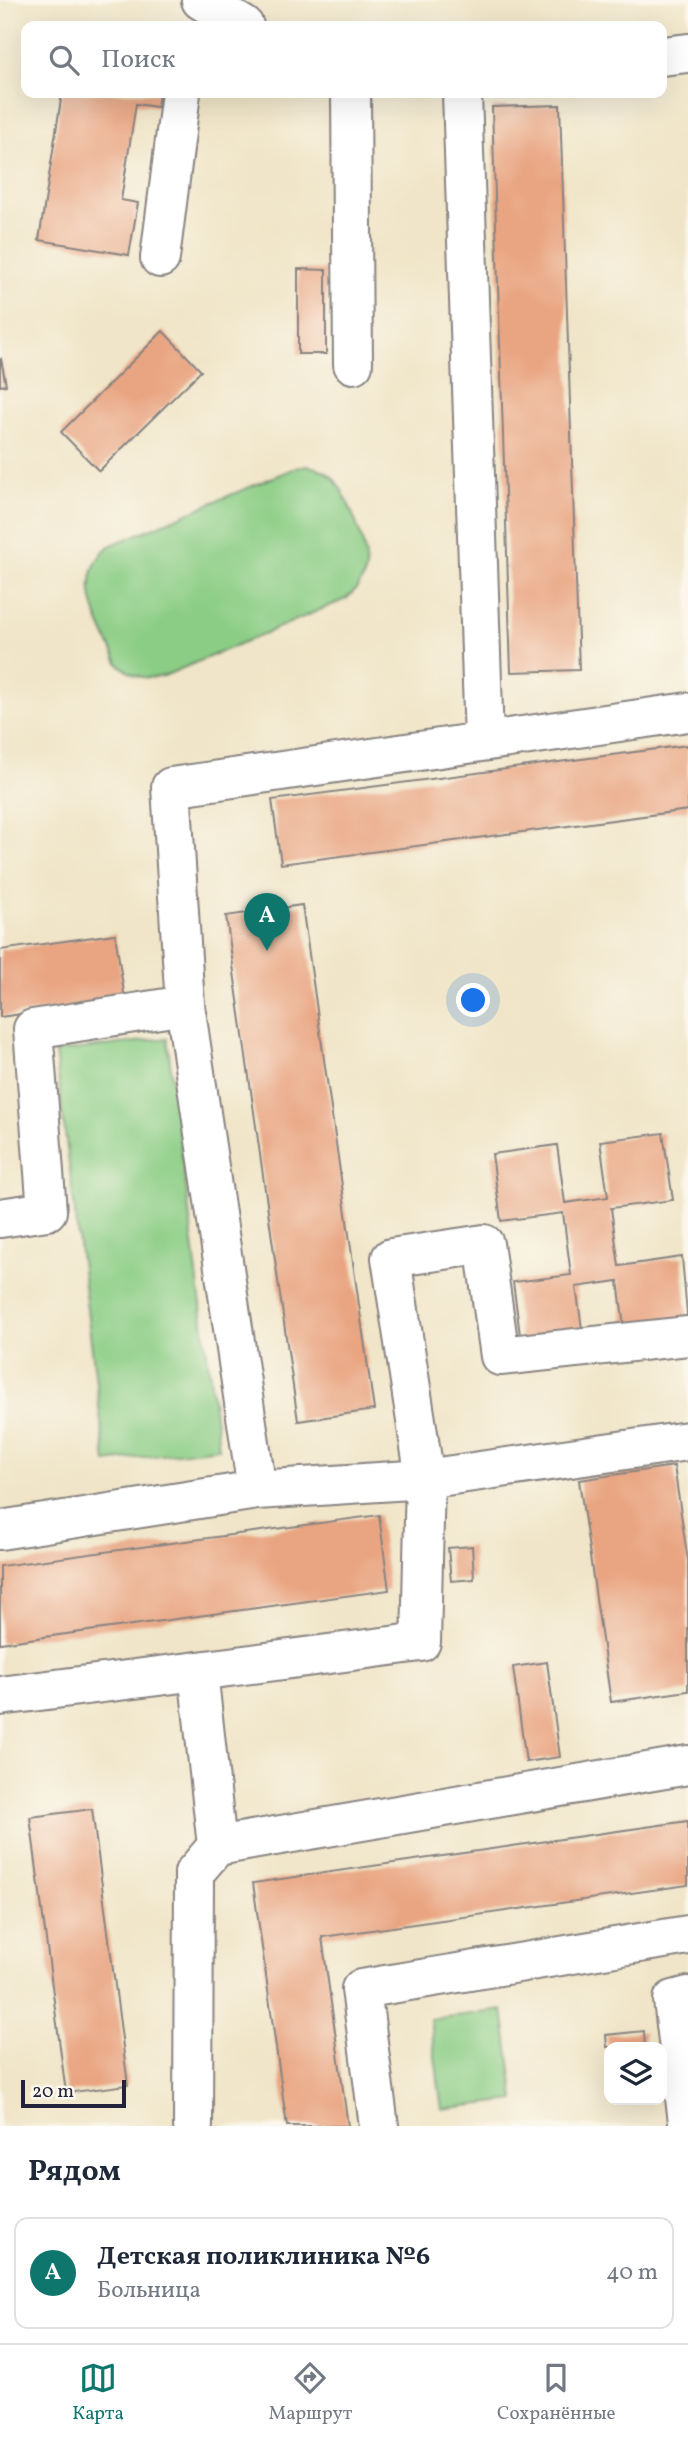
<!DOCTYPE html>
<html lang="ru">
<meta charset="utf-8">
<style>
:root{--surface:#fff;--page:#f6f6f7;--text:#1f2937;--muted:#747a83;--line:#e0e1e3;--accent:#0f766e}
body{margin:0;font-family:Vollkorn,serif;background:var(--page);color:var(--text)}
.controls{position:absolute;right:21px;bottom:21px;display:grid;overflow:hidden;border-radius:14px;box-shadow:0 7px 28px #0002}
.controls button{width:63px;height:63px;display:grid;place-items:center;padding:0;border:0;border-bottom:2px solid var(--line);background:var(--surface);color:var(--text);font:35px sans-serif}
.scale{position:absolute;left:21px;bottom:18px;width:105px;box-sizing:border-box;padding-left:7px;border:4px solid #22223b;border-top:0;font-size:19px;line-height:24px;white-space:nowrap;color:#22223b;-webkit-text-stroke:5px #fbf7ec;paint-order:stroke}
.you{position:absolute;left:474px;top:1001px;width:24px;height:24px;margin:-18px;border:5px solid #fff;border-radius:50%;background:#1a73e8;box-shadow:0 0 0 10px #1a73e833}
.badge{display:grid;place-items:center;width:46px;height:46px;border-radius:50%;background:var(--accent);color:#fff;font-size:23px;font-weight:700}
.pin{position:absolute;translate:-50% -58px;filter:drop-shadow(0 2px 4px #0008)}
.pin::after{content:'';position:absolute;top:37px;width:24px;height:21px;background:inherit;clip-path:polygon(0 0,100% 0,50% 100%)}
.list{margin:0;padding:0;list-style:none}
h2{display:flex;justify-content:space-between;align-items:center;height:91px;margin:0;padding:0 28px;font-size:30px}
h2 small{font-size:23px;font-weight:400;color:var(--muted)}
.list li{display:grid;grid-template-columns:46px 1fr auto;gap:21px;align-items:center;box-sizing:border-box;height:112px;margin:0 14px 14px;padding:0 14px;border:2px solid var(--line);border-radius:14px}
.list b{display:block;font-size:26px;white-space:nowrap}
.list p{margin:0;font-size:23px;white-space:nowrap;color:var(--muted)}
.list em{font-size:23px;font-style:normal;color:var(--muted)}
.icon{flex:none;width:38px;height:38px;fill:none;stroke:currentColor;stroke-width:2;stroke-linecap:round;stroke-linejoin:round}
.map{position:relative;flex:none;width:688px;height:2126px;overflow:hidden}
.search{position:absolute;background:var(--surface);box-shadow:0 7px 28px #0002;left:21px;right:21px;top:21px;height:77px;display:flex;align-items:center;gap:18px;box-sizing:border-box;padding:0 24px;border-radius:14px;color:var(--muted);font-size:26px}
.sheet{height:217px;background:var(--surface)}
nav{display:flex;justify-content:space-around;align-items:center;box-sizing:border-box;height:98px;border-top:2px solid var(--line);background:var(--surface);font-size:19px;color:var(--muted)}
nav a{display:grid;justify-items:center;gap:4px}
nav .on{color:var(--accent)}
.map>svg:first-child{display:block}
.green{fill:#8bcd85;stroke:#567860;stroke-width:2}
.building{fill:#e9a582}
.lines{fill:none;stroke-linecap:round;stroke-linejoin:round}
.minor-casing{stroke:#898482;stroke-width:42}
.minor{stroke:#fff;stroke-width:38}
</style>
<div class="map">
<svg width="688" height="2126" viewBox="0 0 688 2126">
<rect width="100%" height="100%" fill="#fbf7ec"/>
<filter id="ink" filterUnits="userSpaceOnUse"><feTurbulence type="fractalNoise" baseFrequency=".0143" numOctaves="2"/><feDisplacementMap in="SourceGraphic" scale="14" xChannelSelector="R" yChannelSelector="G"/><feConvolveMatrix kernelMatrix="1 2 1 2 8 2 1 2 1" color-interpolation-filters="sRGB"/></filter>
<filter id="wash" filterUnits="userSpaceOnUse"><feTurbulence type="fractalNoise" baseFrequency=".00686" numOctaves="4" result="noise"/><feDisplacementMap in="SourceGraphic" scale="28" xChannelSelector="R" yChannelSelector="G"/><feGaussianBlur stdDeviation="1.57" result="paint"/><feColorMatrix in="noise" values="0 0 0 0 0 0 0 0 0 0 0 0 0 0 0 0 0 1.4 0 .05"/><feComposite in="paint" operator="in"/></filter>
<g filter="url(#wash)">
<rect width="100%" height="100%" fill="#f0e5c8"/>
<!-- green -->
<g class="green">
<path d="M307 466C317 468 324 469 332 477 345 490 369 549 366 568 364 581 356 590 346 599L164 676C144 680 132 677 118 663 101 624 71 581 109 546L295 468Z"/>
<polygon points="167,1038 219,1448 106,1462 55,1052"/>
<polygon points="503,2010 515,2100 442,2109 430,2019"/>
</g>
<g id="blocks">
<!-- building -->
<g class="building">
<polygon points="62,93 159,93 157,107 136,104 121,200 138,203 129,255 39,240"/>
<polygon points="560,105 579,670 511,672 492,107"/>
<polygon points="298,269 326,270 326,354 298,354"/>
<polygon points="163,331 201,371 99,471 61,432"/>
<polygon points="1,359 6,385 0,386 0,360"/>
<polygon points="688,745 688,810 281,864 272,800"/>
<polygon points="302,905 374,1410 298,1421 226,916"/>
<polygon points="115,934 125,999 0,1017 0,950"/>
<polygon points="663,1133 673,1200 611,1208 619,1266 682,1257 688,1326 625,1335 618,1281 576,1287 584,1342 522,1350 513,1282 571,1275 563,1213 501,1221 492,1154 557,1145 565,1203 608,1197 600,1141"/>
<polygon points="674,1466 688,1561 688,1691 611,1702 579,1480"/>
<polygon points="379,1515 389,1590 0,1643 0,1566"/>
<polygon points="472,1546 474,1579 451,1581 448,1548"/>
<polygon points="547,1662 560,1757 526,1762 513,1667"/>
<polygon points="92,1809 128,2085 66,2093 30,1817"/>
<polygon points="688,1821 688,1885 322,1937 348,2126 287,2126 253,1883"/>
<polygon points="644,2031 645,2047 607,2047 606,2035"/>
</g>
</g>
</g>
<g filter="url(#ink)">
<use href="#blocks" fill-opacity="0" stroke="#898482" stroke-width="2"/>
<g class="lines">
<!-- minor casing -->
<g class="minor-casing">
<g id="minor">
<polyline points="201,0 244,26"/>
<polyline points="662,56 688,53"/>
<polyline points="351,93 353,364"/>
<polyline points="462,93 484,741"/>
<polyline points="160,258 181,93"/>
<polyline points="185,1005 257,1490 425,1479 421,1642 198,1671 217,1846"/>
<polyline points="0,1218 47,1211 33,1029 185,1005 171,787 688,712"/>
<polyline points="688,1336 500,1356 484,1244 391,1258 425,1479 688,1441"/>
<polyline points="0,1530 257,1490"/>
<polyline points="0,1696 198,1671"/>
<polyline points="688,1996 673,2000 688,2122"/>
<polyline points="193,2126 194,1873 217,1846 688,1765"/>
<polyline points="379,2126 361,1989 688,1935"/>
</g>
</g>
<!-- minor -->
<use href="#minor" class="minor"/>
</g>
</g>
</svg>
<div class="controls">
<button><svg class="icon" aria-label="layers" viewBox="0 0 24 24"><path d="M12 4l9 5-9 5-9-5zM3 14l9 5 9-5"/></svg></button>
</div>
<div class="scale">20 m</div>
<div class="you"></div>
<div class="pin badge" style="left:267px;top:951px">A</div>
<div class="search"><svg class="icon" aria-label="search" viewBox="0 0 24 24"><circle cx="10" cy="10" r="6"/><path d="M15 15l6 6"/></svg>Поиск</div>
</div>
<section class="sheet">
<h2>Рядом<small></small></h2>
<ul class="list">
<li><span class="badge">A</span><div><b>Детская поликлиника №6</b><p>Больница</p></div><em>40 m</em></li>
</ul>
</section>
<nav>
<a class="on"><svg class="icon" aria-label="map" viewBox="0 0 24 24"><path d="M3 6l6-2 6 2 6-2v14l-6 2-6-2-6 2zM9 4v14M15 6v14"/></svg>Карта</a>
<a><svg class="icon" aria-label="directions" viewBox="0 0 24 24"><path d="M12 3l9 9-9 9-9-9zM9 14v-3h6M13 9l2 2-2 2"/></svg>Маршрут</a>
<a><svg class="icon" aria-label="saved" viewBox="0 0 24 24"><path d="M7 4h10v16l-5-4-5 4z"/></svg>Сохранённые</a>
</nav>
